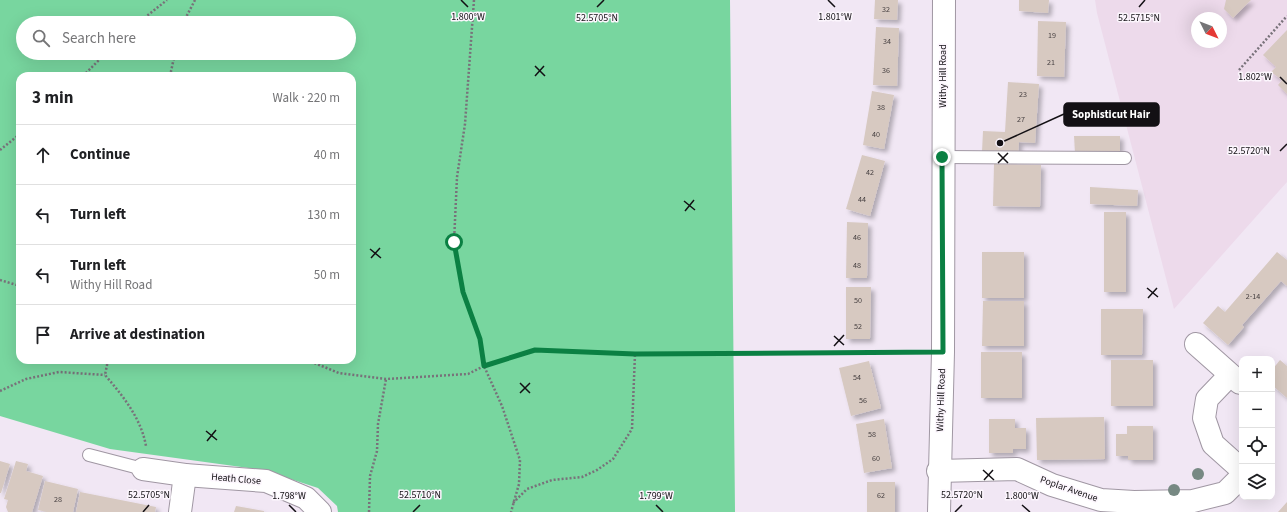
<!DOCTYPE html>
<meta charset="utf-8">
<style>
:root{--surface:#fff;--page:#f6f6f6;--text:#202124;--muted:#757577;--line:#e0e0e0}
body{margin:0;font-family:"Source Sans 3",sans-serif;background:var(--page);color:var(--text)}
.controls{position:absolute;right:12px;bottom:12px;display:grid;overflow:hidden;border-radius:8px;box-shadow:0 4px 16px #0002}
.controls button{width:36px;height:36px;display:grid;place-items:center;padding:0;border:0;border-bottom:1px solid var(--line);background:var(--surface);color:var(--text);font:20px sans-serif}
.compass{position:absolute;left:1191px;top:12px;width:36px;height:36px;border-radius:50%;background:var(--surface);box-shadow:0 4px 16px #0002;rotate:132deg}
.stop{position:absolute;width:12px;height:12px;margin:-9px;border:3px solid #0b8043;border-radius:50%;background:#fff}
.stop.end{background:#0b8043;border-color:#fff;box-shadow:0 1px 4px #0008}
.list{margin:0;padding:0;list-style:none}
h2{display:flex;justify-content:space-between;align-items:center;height:52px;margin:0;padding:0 16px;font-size:17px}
h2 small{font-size:13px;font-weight:400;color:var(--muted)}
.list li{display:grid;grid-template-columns:26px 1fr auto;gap:12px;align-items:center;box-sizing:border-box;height:60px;padding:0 16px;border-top:1px solid var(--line)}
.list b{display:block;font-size:15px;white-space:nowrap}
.list p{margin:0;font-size:13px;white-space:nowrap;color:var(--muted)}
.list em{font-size:13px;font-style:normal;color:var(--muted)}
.icon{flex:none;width:22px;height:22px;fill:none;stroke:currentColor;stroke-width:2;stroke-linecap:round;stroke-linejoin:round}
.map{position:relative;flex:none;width:1287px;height:512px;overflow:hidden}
.search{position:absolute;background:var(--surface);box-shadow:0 4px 16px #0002;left:16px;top:16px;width:340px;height:44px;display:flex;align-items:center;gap:10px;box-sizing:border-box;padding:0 14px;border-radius:22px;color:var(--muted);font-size:15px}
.panel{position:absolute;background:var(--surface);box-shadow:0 4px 16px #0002;left:16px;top:72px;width:340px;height:292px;border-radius:12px}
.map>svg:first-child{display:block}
.commercial{fill:#eddaeb;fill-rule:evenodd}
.green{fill:#78d69f;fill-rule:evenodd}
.building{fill:#d7c9c1;filter:url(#shadow)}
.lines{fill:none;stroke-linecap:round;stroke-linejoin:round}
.service-casing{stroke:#a097a3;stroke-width:14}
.minor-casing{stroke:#a097a3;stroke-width:24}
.path{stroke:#78727a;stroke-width:2.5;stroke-dasharray:2 2;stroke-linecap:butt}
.service{stroke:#fff;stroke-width:12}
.minor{stroke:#fff;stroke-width:22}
.tree{fill:#778983}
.route{stroke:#0b8043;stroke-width:5}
.ticks{fill:none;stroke:#131014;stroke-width:1.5}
.labels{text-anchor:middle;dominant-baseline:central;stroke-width:3;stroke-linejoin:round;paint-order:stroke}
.number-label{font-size:8px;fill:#443e3f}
.street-label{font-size:10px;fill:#131014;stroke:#fcf6fd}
.ticks-label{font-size:10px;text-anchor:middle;fill:#131014;stroke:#fcf6fd;stroke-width:3;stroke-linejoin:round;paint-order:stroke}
.leader{fill:none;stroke:#131014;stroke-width:1.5}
.callout-dot{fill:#131014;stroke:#fcf6fd;stroke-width:1.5}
.callout{fill:#131014;stroke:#131014;stroke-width:1.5}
.callout-label{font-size:11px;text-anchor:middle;font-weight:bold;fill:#fff}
</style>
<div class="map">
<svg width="1287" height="512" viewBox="0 0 1287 512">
<defs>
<filter id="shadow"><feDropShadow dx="3.5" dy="3.5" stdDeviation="2" flood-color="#0004"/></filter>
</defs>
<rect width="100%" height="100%" fill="#f1e7f4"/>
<!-- commercial -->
<path class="commercial" d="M1095 0H1287V182L1174 309 1097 13ZM1197 18H1221V42H1197Z"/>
<!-- green -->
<path class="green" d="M0 0H730L735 512H338L337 506 318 488 263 470 110 449 0 416ZM23 23H349V53H23ZM20 76H352V360H20Z"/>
<!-- building -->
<g class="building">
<polygon points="875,0 898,0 897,20 874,19"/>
<polygon points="1019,0 1049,0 1048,13 1019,11"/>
<polygon points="1226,0 1251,0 1233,18 1224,9"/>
<polygon points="1038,21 1066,22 1064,77 1037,76"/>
<polygon points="876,27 899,28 897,86 873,85"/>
<polygon points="1287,30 1287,94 1278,85 1282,80 1271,72 1276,67 1263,55"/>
<polygon points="1008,82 1039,84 1035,143 1019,142 1018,154 982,152 983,131 1005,132"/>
<polygon points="872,91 894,95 884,149 863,145"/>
<polygon points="1074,136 1120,136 1120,153 1075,153"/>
<polygon points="862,155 885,161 870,216 846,209"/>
<polygon points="994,164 1041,165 1040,207 993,206"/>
<polygon points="1090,187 1138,190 1137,206 1090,204"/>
<rect x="1104" y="212" width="22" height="80"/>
<polygon points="847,222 868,223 867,278 846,278"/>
<rect x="982" y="252" width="42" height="46"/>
<polygon points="1277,252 1287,260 1287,286 1281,281 1242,325 1244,327 1228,345 1203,323 1218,306 1225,312"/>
<polygon points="846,287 871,287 870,339 846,339"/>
<polygon points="983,301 1024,301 1024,346 982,346"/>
<polygon points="1101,309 1143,309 1142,355 1101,355"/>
<rect x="981" y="352" width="41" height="46"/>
<rect x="1111" y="360" width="42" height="46"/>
<polygon points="1280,360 1287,366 1287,398 1272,385 1272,370"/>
<polygon points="869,361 881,408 851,416 839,368"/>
<polygon points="1104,417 1105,459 1037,460 1036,418"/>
<polygon points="884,419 892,468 864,473 856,424"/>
<polygon points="989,419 1015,419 1015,428 1026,428 1026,449 1013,449 1013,453 989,453"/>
<polygon points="1127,426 1153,426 1153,460 1128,460 1128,456 1116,456 1116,434 1127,434"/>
<polygon points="0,461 10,464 1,493 0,493"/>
<polygon points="16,461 28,464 26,471 43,476 32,512 8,512 6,507 8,500 4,499"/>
<polygon points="45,481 78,489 73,512 47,512 38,510"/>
<rect x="867" y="482" width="28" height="30"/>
<polygon points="80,492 156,507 155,512 76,512"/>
<polygon points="1287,502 1287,512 1278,512"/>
<polygon points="236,506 264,511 264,512 234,512"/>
</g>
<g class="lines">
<!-- service casing -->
<g class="service-casing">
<g id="service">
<polyline points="943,157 1125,158"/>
<polyline points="89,455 143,469"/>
</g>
</g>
<!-- minor casing -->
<g class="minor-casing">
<g id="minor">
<polyline points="1196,344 1240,383"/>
<polyline points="1230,375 1207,399 1204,418 1213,444 1242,470"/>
<polyline points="143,469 185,475 266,481 306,498 320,512"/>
<polyline points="938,471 1017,469 1052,485 1101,500 1134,502 1193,501 1225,493 1242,476"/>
<polyline points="180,512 185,475"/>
<polyline points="939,512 943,352 944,0"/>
</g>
</g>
<!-- path -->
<g class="path">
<polyline points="474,0 465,124 457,177 454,242 463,292 480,339 484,366 502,406 520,460 519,484 511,512"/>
<polyline points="138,23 167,0"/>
<polyline points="183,23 195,0"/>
<polyline points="1239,70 1287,16"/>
<polyline points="83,76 106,53"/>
<polyline points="170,76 175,53"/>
<polyline points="0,150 20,134"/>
<polyline points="0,280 20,286"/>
<path d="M108 360 105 375C123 396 141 418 146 446"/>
<polyline points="307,360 339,373 386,379 468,374 484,366 535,350 635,354 919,352"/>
<polyline points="0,391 26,379 59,372 105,375"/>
<polyline points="513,503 527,489 552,480 582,477 597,470 613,459 632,429 635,354"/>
<polyline points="369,512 370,476 377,451 378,424 386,379"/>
</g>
<!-- service -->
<use href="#service" class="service"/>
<!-- minor -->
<use href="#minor" class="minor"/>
</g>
<!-- trees -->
<g class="tree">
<circle cx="1198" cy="474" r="6"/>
<circle cx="1174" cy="490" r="6"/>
</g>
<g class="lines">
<!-- route -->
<polyline class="route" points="454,242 463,292 480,339 484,366 535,350 635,354 943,352 942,157"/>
</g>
<!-- ticks -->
<path class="ticks" d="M461 0 468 7M828 0 835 7M597 7 604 0M1139 7 1145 0M535 66 545 76M535 76 544 66M1280 77 1287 84M1280 151 1287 144M998 153 1008 163M998 163 1008 153M684 201 695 210M685 211 694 200M370 249 381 258M371 258 380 248M1147 288 1158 297M1148 298 1157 288M834 336 844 345M834 346 844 335M520 383 530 393M520 393 530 383M206 431 217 440M207 441 216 430M983 470 994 480M984 480 993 470M289 505 296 512M656 505 663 512M1022 505 1030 512M143 512 149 505M413 512 420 505M955 512 962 505"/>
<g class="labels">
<!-- number labels -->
<g class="number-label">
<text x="886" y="9">32</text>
<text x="1052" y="35">19</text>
<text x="887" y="41">34</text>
<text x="1051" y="62">21</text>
<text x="886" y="70">36</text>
<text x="1023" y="94">23</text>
<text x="881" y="107">38</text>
<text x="1021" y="119">27</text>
<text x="876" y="134">40</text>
<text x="870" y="172">42</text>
<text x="862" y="199">44</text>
<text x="857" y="237">46</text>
<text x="857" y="265">48</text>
<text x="1253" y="296">2-14</text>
<text x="858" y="300">50</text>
<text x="858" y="326">52</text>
<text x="857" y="377">54</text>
<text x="863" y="400">56</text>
<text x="872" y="434">58</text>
<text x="876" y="458">60</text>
<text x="881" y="495">62</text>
<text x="58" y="499">28</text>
</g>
<!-- street labels -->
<g class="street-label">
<text transform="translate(943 76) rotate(-90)">Withy Hill Road</text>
<text transform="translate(941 400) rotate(-88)">Withy Hill Road</text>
<text transform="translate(236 479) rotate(5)">Heath Close</text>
<text transform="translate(1069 489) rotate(19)">Poplar Avenue</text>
</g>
</g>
<g class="ticks-label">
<text x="835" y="20">1.801°W</text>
<text x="468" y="20">1.800°W</text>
<text x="597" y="21">52.5705°N</text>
<text x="1139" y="21">52.5715°N</text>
<text x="1255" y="80">1.802°W</text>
<text x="1249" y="154">52.5720°N</text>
<text x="149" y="498">52.5705°N</text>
<text x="420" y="498">52.5710°N</text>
<text x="962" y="498">52.5720°N</text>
<text x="289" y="499">1.798°W</text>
<text x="656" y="499">1.799°W</text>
<text x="1022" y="499">1.800°W</text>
</g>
<!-- callouts -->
<path class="leader" d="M1000 143L1064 114"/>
<circle class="callout-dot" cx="1000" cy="143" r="4"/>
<rect class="callout" x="1064" y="103" width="95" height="23" rx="4"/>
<g class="callout-label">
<text x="1111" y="118">Sophisticut Hair</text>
</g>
</svg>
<div class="controls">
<button>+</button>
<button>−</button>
<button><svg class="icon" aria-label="locate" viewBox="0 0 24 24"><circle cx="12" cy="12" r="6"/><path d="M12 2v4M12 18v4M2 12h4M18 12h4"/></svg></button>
<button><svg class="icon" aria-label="layers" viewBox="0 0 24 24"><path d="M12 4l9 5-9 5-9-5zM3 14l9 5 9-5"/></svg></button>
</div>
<svg class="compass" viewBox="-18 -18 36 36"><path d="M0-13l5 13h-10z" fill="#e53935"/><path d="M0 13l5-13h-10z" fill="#757577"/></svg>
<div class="stop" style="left:454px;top:242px"></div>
<div class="stop end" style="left:942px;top:157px"></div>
<div class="search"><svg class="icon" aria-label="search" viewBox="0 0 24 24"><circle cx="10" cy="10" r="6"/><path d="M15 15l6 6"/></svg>Search here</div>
<section class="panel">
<h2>3 min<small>Walk · 220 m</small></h2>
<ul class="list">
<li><svg class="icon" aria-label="ahead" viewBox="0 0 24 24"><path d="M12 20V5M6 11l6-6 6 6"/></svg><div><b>Continue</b></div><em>40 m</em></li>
<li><svg class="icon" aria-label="left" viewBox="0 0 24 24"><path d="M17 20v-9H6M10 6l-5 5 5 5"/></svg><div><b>Turn left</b></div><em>130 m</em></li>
<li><svg class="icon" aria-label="left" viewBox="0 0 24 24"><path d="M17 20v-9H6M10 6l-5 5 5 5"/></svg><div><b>Turn left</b><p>Withy Hill Road</p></div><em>50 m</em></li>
<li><svg class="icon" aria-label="arrive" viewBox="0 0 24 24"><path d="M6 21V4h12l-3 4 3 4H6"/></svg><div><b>Arrive at destination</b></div></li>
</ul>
</section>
</div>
